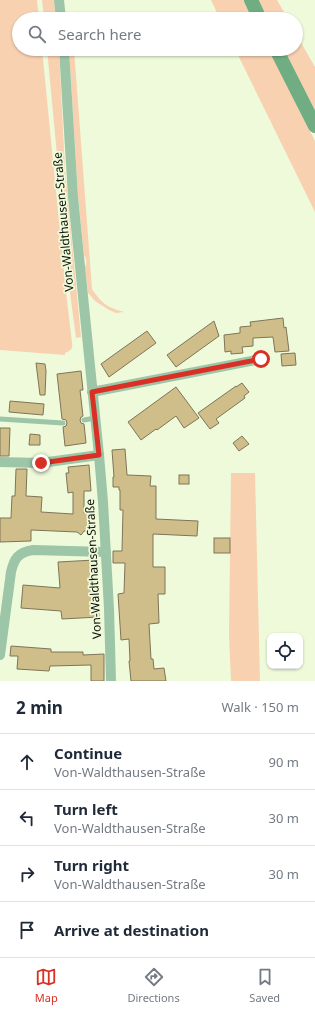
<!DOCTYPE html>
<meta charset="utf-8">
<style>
:root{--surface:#fff;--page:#f6f6f7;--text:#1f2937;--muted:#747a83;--line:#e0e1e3;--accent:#d93025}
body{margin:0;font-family:"Noto Sans",sans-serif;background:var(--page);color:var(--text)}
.controls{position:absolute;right:12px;bottom:12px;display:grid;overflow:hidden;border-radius:8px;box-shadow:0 1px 3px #0004}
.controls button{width:36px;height:36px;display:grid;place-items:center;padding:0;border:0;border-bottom:1px solid var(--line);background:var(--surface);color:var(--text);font:20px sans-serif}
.stop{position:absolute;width:12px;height:12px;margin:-9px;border:3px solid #d93025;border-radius:50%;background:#fff}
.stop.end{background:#d93025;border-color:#fff;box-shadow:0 1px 4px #0008}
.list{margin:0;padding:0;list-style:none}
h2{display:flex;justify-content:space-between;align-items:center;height:52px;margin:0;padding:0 16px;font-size:17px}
h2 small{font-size:13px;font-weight:400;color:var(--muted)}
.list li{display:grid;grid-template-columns:26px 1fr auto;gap:12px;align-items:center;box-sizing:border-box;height:56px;padding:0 16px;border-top:1px solid var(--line)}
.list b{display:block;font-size:15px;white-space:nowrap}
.list p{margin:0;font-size:13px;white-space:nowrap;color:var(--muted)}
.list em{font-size:13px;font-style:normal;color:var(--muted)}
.icon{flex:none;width:22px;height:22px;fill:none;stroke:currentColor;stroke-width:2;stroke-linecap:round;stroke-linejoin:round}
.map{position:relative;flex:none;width:315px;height:681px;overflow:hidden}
.search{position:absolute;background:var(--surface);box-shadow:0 1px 3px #0004;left:12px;right:12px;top:12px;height:44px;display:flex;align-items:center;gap:10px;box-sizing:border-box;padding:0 14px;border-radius:22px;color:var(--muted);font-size:15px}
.sheet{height:276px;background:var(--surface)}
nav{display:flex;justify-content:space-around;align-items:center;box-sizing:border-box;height:56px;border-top:1px solid var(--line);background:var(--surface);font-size:11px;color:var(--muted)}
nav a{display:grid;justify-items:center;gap:2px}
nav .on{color:var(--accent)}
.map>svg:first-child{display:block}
.green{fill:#f8d1b1}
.building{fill:#cfbe89;stroke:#7e7558}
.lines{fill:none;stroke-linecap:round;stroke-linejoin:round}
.service{stroke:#9dc5a8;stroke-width:5}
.minor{stroke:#9dc5a8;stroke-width:10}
.secondary{stroke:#70ad83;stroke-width:14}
.route{stroke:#d93025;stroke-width:5}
.labels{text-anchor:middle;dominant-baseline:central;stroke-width:3.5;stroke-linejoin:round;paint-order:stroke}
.street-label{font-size:12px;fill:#0b0f05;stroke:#effadb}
</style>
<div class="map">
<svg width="315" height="681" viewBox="0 0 315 681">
<rect width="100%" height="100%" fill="#effadb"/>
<!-- green -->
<g class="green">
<path d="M0 0H37L39 19H19V49H42L66 292 72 343C73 349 71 351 65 353V355L0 350Z"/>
<polygon points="42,0 54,0 56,19 44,19"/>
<polygon points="211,0 244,0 254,19 220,19"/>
<polygon points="258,0 277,0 288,19 268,19"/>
<polygon points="296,34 315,67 315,111 283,49 296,49"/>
<polygon points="47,49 59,49 65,169 81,337 76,338 70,293"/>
<path d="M69 49H74L92 289C102 304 107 307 124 312L116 313 109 310 95 301 90 295 88 293 85 267C87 263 87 259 84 255L78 196Z"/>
<polygon points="235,49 269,49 315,141 315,212"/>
<polygon points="231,473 255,473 260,681 231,681 229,634"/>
</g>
<!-- building -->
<g class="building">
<polygon points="283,318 284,328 286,327 289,351 275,352 273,337 253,338 253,346 242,347 243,353 231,354 231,351 225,352 224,335 240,333 240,327 251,326 250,322"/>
<polygon points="214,321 219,336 176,367 167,355"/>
<polygon points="147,331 156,343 109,377 101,364"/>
<polygon points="295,353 296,365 282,366 281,354"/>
<polygon points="36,363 45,364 46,371 45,395 40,395"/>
<polygon points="81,371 83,390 80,390 83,416 81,417 80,420 81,423 84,424 86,443 65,446 63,427 66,426 67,423 66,420 62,419 57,374"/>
<polygon points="242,383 249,392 244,396 245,398 216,419 219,423 210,429 198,413 236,386 236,387"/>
<polygon points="176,387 199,418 184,428 176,416 157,430 156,429 141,440 128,422"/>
<polygon points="10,401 44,404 43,415 9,412"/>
<polygon points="0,428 10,428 9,456 0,456"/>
<polygon points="30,434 40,435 40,445 29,445"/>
<polygon points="242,436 249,444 239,451 233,443"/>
<polygon points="125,449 127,475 151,476 150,486 156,486 156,519 198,521 197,536 153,534 153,567 165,567 165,594 158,594 159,623 149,624 151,659 153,659 154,669 164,668 166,681 131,681 129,661 130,661 129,639 121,640 118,594 124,593 125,563 113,563 113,551 122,551 123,510 120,510 120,490 119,490 119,487 113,487 113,477 114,477 112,450"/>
<polygon points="89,465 91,491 84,491 84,513 93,512 93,525 92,526 92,531 84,531 81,535 77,532 31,530 31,541 0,542 0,518 11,518 12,496 15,496 16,469 27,469 26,496 42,497 41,512 73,514 73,492 68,493 66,473 69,473 68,467"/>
<rect x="179" y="475" width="10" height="9"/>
<rect x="214" y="538" width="16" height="15"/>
<polygon points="95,560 99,617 62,619 61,611 21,608 23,585 60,588 58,562"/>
<polygon points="11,646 51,649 51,652 83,652 83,655 104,654 104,681 91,681 91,665 50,666 49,671 17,669 18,656 10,656"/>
</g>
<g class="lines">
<!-- service -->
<g class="service">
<polyline points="0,419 63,423"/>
<polyline points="84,420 95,418"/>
</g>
<!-- minor -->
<g class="minor">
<polyline points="59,0 61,19"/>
<polyline points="64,49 73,197 99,455 103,502 109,609 111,681"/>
<polyline points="92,392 261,359"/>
<polyline points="0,462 41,463 99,455"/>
<path d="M0 655 11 572C14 559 18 552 33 550L106 552"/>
</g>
<!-- secondary -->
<g class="secondary">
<polyline points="251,0 260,19"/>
<polyline points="276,49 315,126"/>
</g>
</g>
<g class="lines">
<!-- route -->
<polyline class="route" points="41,463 99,455 92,392 261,359"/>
</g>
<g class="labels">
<!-- street labels -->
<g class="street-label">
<text transform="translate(63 222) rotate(-95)">Von-Waldthausen-Straße</text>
<text transform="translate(93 569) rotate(-93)">Von-Waldthausen-Straße</text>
</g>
</g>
</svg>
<div class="controls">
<button><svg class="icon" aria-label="locate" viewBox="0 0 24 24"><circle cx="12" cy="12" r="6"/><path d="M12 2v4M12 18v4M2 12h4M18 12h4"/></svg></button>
</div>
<div class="stop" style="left:261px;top:359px"></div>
<div class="stop end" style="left:41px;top:463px"></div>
<div class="search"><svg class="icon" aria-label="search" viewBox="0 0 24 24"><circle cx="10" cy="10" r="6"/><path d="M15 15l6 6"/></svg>Search here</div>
</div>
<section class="sheet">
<h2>2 min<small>Walk · 150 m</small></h2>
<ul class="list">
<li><svg class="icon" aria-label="ahead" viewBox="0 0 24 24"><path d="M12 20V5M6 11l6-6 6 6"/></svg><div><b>Continue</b><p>Von-Waldthausen-Straße</p></div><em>90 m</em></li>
<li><svg class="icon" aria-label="left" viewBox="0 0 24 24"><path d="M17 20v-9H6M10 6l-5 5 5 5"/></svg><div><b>Turn left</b><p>Von-Waldthausen-Straße</p></div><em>30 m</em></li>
<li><svg class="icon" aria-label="right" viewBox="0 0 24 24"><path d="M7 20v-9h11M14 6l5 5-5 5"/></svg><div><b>Turn right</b><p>Von-Waldthausen-Straße</p></div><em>30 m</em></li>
<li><svg class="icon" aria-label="arrive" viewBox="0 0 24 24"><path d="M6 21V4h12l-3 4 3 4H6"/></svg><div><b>Arrive at destination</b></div></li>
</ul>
</section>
<nav>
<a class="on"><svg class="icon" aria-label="map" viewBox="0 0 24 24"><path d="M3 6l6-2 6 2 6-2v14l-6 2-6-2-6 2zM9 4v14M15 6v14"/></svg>Map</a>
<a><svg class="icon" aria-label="directions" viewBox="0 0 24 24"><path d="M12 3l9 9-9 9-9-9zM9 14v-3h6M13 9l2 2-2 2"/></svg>Directions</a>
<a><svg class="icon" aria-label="saved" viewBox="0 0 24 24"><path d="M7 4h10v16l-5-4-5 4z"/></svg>Saved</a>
</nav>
